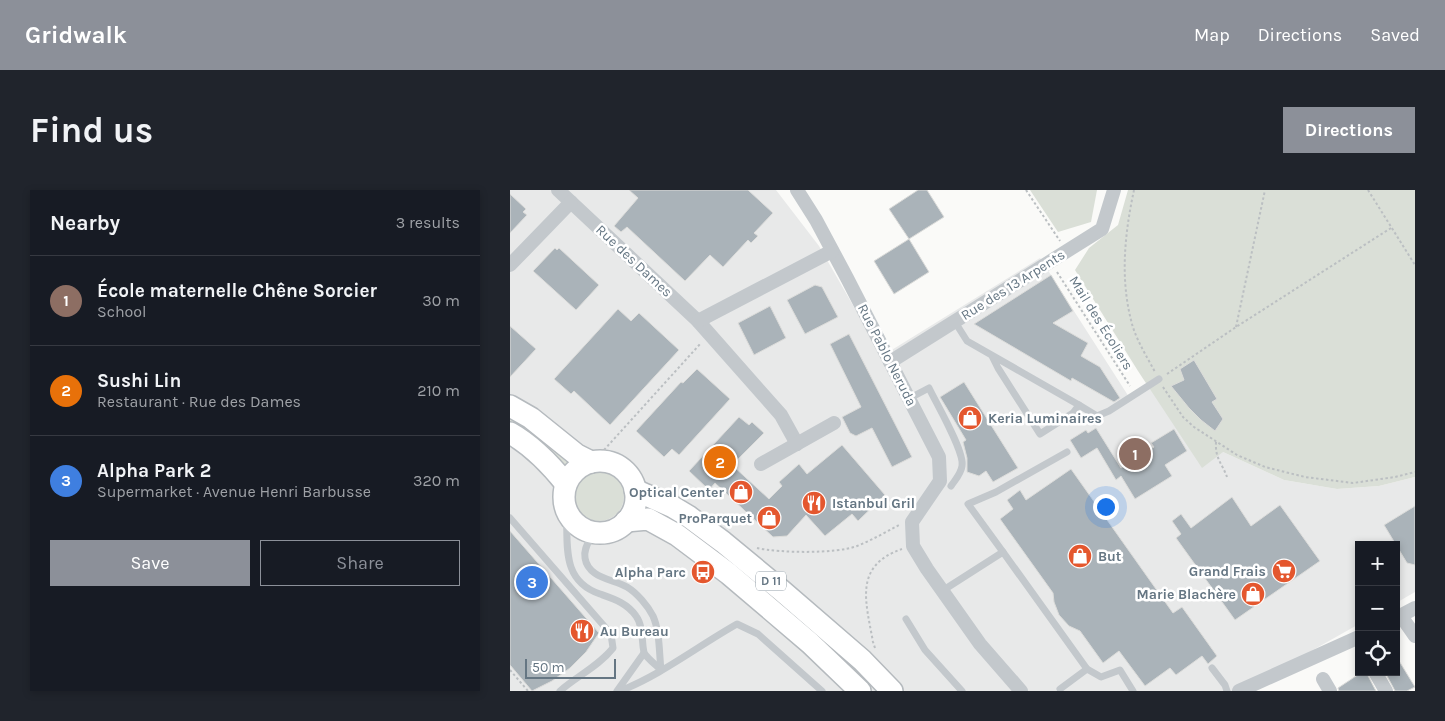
<!DOCTYPE html>
<meta charset="utf-8">
<style>
:root{--surface:#171b24;--page:#20242c;--text:#f1f3f6;--muted:#9ea1a6;--line:#363941;--accent:#8c9099}
body{margin:0;font-family:Karla,sans-serif;background:var(--page);color:var(--text)}
.controls{position:absolute;right:15px;bottom:15px;display:grid;overflow:hidden;border-radius:0px;box-shadow:0 2px 8px #0003}
.controls button{width:45px;height:45px;display:grid;place-items:center;padding:0;border:0;border-bottom:1px solid var(--line);background:var(--surface);color:var(--text);font:25px sans-serif}
.scale{position:absolute;left:15px;bottom:12px;width:91px;box-sizing:border-box;padding-left:5px;border:2px solid #657683;border-top:0;font-size:14px;line-height:18px;white-space:nowrap;color:#657683;-webkit-text-stroke:4px #fff;paint-order:stroke}
.you{position:absolute;left:595px;top:316px;width:18px;height:18px;margin:-12px;border:4px solid #fff;border-radius:50%;background:#1a73e8;box-shadow:0 0 0 8px #1a73e833}
.badge{display:grid;place-items:center;width:32px;height:32px;border-radius:50%;background:var(--accent);color:#fff;font-size:16px;font-weight:700}
.pin{position:absolute;translate:-50% -50%;border:2px solid #fff;box-shadow:0 1px 5px #0006}
.list{margin:0;padding:0;list-style:none}
h2{display:flex;justify-content:space-between;align-items:center;height:65px;margin:0;padding:0 20px;font-size:21px}
h2 small{font-size:16px;font-weight:400;color:var(--muted)}
.list li{display:grid;grid-template-columns:32px 1fr auto;gap:15px;align-items:center;box-sizing:border-box;height:90px;padding:0 20px;border-top:1px solid var(--line)}
.list b{display:block;font-size:19px;white-space:nowrap}
.list p{margin:0;font-size:16px;white-space:nowrap;color:var(--muted)}
.list em{font-size:16px;font-style:normal;color:var(--muted)}
.actions{display:flex;gap:10px;padding:15px 20px}
.actions a{flex:1;padding:11px 0;border:1px solid var(--accent);border-radius:0px;text-align:center;font-size:18px;color:var(--accent)}
.actions .main{background:var(--accent);color:#fff}
.icon{flex:none;width:28px;height:28px;fill:none;stroke:currentColor;stroke-width:2;stroke-linecap:round;stroke-linejoin:round}
.map{position:relative;flex:none;width:905px;height:501px;overflow:hidden;border-radius:0px}
header{display:flex;align-items:center;gap:30px;box-sizing:border-box;height:70px;padding:0 25px;background:var(--accent);color:#fff}
header strong{font-size:24px}
nav{display:flex;gap:28px;margin-inline-start:auto;font-size:18px}
.intro{display:flex;align-items:center;justify-content:space-between;box-sizing:border-box;height:120px;padding:0 30px}
h1{margin:0;font-size:35px}
.button{padding:12px 22px;border-radius:0px;background:var(--accent);color:#fff;font-size:18px;font-weight:700}
main{display:flex;gap:30px;padding:0 30px}
aside{flex:1;background:var(--surface);border-radius:0px;box-shadow:0 2px 8px #0003}
.map>svg:first-child{display:block}
.built{fill:#e8e9e9}
.green{fill:#dadfd7}
.building{fill:#aab3b9;stroke:#dcdcda}
.lines{fill:none;stroke-linecap:round;stroke-linejoin:round}
.primary-casing{stroke:#b5babe;stroke-width:24}
.path{stroke:#bbbfc2;stroke-width:2;stroke-dasharray:2.5 2.5;stroke-linecap:butt}
.service{stroke:#c3c8cc;stroke-width:7}
.minor{stroke:#c3c8cc;stroke-width:14}
.primary{stroke:#fff;stroke-width:21}
.labels{text-anchor:middle;dominant-baseline:central;stroke-width:5;stroke-linejoin:round;paint-order:stroke}
.shield{fill:#fff;stroke:#939fa8;stroke-width:1}
.shield-label{font-size:12px;font-weight:bold;fill:#657683}
.street-label{font-size:14px;fill:#657683;stroke:#fff}
.poi-label{font-size:14px;font-weight:bold;fill:#657683;stroke:#fff;text-anchor:end}
</style>
<header>
<strong>Gridwalk</strong>
<nav><a>Map</a><a>Directions</a><a>Saved</a></nav>
</header>
<div class="intro"><h1>Find us</h1><a class="button">Directions</a></div>
<main>
<aside>
<h2>Nearby<small>3 results</small></h2>
<ul class="list">
<li><span class="badge" style="background:#8d6e63">1</span><div><b>École maternelle Chêne Sorcier</b><p>School</p></div><em>30 m</em></li>
<li><span class="badge" style="background:#e8710a">2</span><div><b>Sushi Lin</b><p>Restaurant · Rue des Dames</p></div><em>210 m</em></li>
<li><span class="badge" style="background:#3f7fe0">3</span><div><b>Alpha Park 2</b><p>Supermarket · Avenue Henri Barbusse</p></div><em>320 m</em></li>
</ul>
<div class="actions"><a class="main">Save</a><a>Share</a></div>
</aside>
<div class="map">
<svg width="905" height="501" viewBox="0 0 905 501">
<rect width="100%" height="100%" fill="#fafaf8"/>
<!-- built -->
<polygon class="built" points="0,0 266,0 309,56 372,166 530,68 619,207 638,196 713,262 774,290 827,299 869,296 905,287 905,402 886,413 886,355 849,355 849,434 764,482 722,501 0,501"/>
<!-- green -->
<g class="green">
<polygon points="520,0 587,0 581,32 548,42"/>
<polygon points="618,0 905,0 905,287 869,296 827,299 774,290 713,262 692,278 628,181 565,80 579,58 608,35"/>
<polygon points="0,225 62,271 53,279 0,234"/>
<circle cx="89" cy="306" r="25"/>
</g>
<!-- building -->
<g class="building">
<polygon points="119,0 238,0 263,23 244,43 248,46 241,53 238,50 213,77 200,65 175,91 117,37 111,42 104,36 128,8"/>
<polygon points="408,0 417,0 434,27 399,49 379,19"/>
<polygon points="0,4 16,19 13,22 17,25 0,43"/>
<polygon points="399,49 419,82 384,104 364,71"/>
<polygon points="45,58 47,60 49,58 89,95 66,120 23,81"/>
<polygon points="541,85 563,121 543,133 578,153 571,166 590,177 610,208 604,212 562,188 561,191 464,134"/>
<polygon points="305,95 312,97 328,127 295,144 277,110"/>
<polygon points="260,116 276,148 244,165 228,133"/>
<polygon points="108,119 121,131 129,123 169,160 100,235 64,201 61,204 44,189"/>
<polygon points="0,136 26,159 0,187"/>
<polygon points="339,144 402,267 382,277 362,238 346,246 340,243 332,227 351,217 320,154"/>
<polygon points="684,170 707,209 702,212 713,229 705,241 691,230 679,218 661,196 674,190 670,179"/>
<polygon points="187,179 220,209 169,265 162,259 154,267 126,241 171,192 173,193"/>
<polygon points="454,192 508,278 483,292 476,281 469,286 457,282 457,268 453,252 456,250 430,207"/>
<polygon points="229,227 239,235 242,232 254,243 222,275 259,309 272,296 269,292 289,274 297,284 332,255 375,305 348,331 342,324 315,346 296,325 277,346 263,347 205,293 199,300 179,281"/>
<polygon points="586,238 611,278 644,257 641,253 664,239 677,261 655,275 662,286 625,309 611,286 606,290 587,258 571,268 560,250 576,240 578,243"/>
<polygon points="561,279 663,423 672,417 707,466 698,474 692,466 666,485 660,478 635,496 609,461 593,473 570,441 559,436 549,425 544,412 543,403 490,329 503,319 497,310 510,300 516,310"/>
<polygon points="722,307 741,336 770,315 810,371 725,430 666,348 671,344 662,331 671,324 681,338"/>
<polygon points="905,316 905,375 897,373 874,335"/>
<polygon points="0,341 89,443 76,462 60,478 42,491 22,501 0,475"/>
<polygon points="886,466 905,497 897,501 885,501 875,482 886,482"/>
<polygon points="852,482 856,482 866,501 829,501 828,498"/>
</g>
<g class="lines">
<!-- primary casing -->
<g class="primary-casing">
<g id="primary">
<polyline points="0,216 21,228 67,265 81,272"/>
<path d="M0 243C23 256 40 274 56 294"/>
<circle cx="90" cy="307" r="36"/>
<polyline points="125,300 163,317 178,326 213,352 271,400 352,470 382,501"/>
<polyline points="116,331 138,329 167,345 219,384 300,453 350,501"/>
</g>
</g>
<!-- path -->
<g class="path">
<polyline points="516,0 550,51"/>
<path d="M624 0C615 42 610 87 621 130 625 148 636 165 645 182"/>
<polyline points="858,0 905,75"/>
<polyline points="547,82 620,196"/>
<polyline points="726,137 755,0"/>
<polyline points="657,184 726,137 881,38"/>
<polyline points="653,197 673,227 684,237 727,265 755,277 795,287 843,293 885,287 905,282"/>
<path d="M706 252C705 269 712 273 717 287"/>
<path d="M93 260C109 264 118 271 126 284"/>
<polyline points="94,260 191,153"/>
<path d="M247 358C269 363 326 364 347 356 362 350 376 342 389 335"/>
<path d="M365 458 363 452C356 412 343 376 392 359"/>
<polyline points="0,480 18,501"/>
</g>
<!-- service -->
<g class="service">
<polyline points="445,132 457,151 569,215 563,223 530,244 488,178 482,166"/>
<path d="M400 208 419 198C426 213 455 262 452 276 451 284 445 290 441 296"/>
<polyline points="569,215 587,226 599,221 649,189"/>
<path d="M56 318C59 352 49 390 90 404 104 409 117 413 126 426 132 434 132 446 133 456 133 457 134 462 134 463 138 469 146 475 151 480"/>
<path d="M0 328 101 444 103 458C89 476 67 486 50 501"/>
<path d="M83 342C80 350 73 359 75 368 78 388 103 389 117 397 127 403 138 416 143 426 150 442 149 462 151 480"/>
<polyline points="493,362 458,314 486,302 557,262"/>
<polyline points="432,401 493,362 577,479 591,487 610,480 623,501"/>
<polyline points="396,429 415,460 452,501"/>
<polyline points="702,478 715,495 717,501"/>
<polyline points="550,499 577,479"/>
<polyline points="107,501 134,463"/>
<path d="M110 501C151 485 188 456 227 434L248 444 312 501"/>
</g>
<!-- minor -->
<g class="minor">
<polyline points="48,0 188,131 271,225 287,254"/>
<polyline points="287,0 306,30 337,88 429,267 430,291 402,332 403,356 417,379 470,454 511,501"/>
<polyline points="0,75 61,12"/>
<polyline points="188,131 322,61"/>
<polyline points="380,172 592,39 604,0"/>
<polyline points="251,274 324,233"/>
<polyline points="891,426 905,446"/>
<polyline points="886,428 905,418"/>
<polyline points="865,482 876,501"/>
<polyline points="813,489 820,501"/>
<polyline points="729,501 849,447"/>
</g>
<!-- primary -->
<use href="#primary" class="primary"/>
</g>
<!-- icons -->
<defs>
<g id="shop-disc" transform="scale(1.25)"><circle r="9.5" fill="#e4572e" stroke="#fff"/><path d="M-5-2.5h2.3a2.7 3.5 0 0 1 5.4 0H5L5.5 6h-11ZM-1.5-2.5h3a1.5 2.3 0 0 0-3 0Z" fill="#fff"/></g>
<g id="restaurant-disc" transform="scale(1.25)"><circle r="9.5" fill="#e4572e" stroke="#fff"/><path d="M-5-6h1v4h1v-4h1v4h1v-4h1v5L-1.5 .5V6h-2V.5L-5-1ZM5-6V6H3V1.5H1.5Q1.5-4 5-6Z" fill="#fff"/></g>
<g id="supermarket-disc" transform="scale(1.25)"><circle r="9.5" fill="#e4572e" stroke="#fff"/><path d="M-6-5.5h2.5l.6 2H6L4.5 2H-2.5L-4.4-4H-6ZM-1.5 3.2a1.3 1.3 0 1 0 .1 0ZM3 3.2a1.3 1.3 0 1 0 .1 0Z" fill="#fff"/></g>
<g id="bus-disc" transform="scale(1.25)"><circle r="9.5" fill="#e4572e" stroke="#fff"/><path d="M-5-6H5V4H4V6H2V4H-2V6H-4V4H-5ZM-3.5-4V0h7V-4ZM-3.5 1.2v1.5H-2V1.2ZM2 1.2v1.5H3.5V1.2Z" fill="#fff"/></g>
</defs>
<g fill-rule="evenodd">
<use href="#shop-disc" x="460" y="228"/>
<use href="#shop-disc" x="231" y="302"/>
<use href="#restaurant-disc" x="304" y="313"/>
<use href="#shop-disc" x="259" y="328"/>
<use href="#shop-disc" x="570" y="366"/>
<use href="#supermarket-disc" x="774" y="381"/>
<use href="#bus-disc" x="193" y="382"/>
<use href="#shop-disc" x="743" y="404"/>
<use href="#restaurant-disc" x="72" y="441"/>
</g>
<g class="labels">
<!-- shield labels -->
<rect class="shield" x="246" y="381.5" width="30" height="19" rx="4"/>
<g class="shield-label">
<text x="261" y="391">D 11</text>
</g>
<!-- street labels -->
<g class="street-label">
<text transform="translate(124 71) rotate(43)">Rue des Dames</text>
<text transform="translate(503 95) rotate(-32)">Rue des 13 Arpents</text>
<text transform="translate(591 133) rotate(58)">Mail des Écoliers</text>
<text transform="translate(377 165) rotate(63)">Rue Pablo Neruda</text>
</g>
<!-- poi labels -->
<g class="poi-label">
<text x="478" y="228" text-anchor="start">Keria Luminaires</text>
<text x="214" y="302">Optical Center</text>
<text x="322" y="313" text-anchor="start">Istanbul Gril</text>
<text x="242" y="328">ProParquet</text>
<text x="588" y="366" text-anchor="start">But</text>
<text x="756" y="381">Grand Frais</text>
<text x="176" y="382">Alpha Parc</text>
<text x="726" y="404">Marie Blachère</text>
<text x="90" y="441" text-anchor="start">Au Bureau</text>
</g>
</g>
</svg>
<div class="controls">
<button>+</button>
<button>−</button>
<button><svg class="icon" aria-label="locate" viewBox="0 0 24 24"><circle cx="12" cy="12" r="6"/><path d="M12 2v4M12 18v4M2 12h4M18 12h4"/></svg></button>
</div>
<div class="scale">50 m</div>
<div class="you"></div>
<div class="pin badge" style="left:625px;top:264px;background:#8d6e63">1</div>
<div class="pin badge" style="left:210px;top:272px;background:#e8710a">2</div>
<div class="pin badge" style="left:22px;top:392px;background:#3f7fe0">3</div>
</div>
</main>
